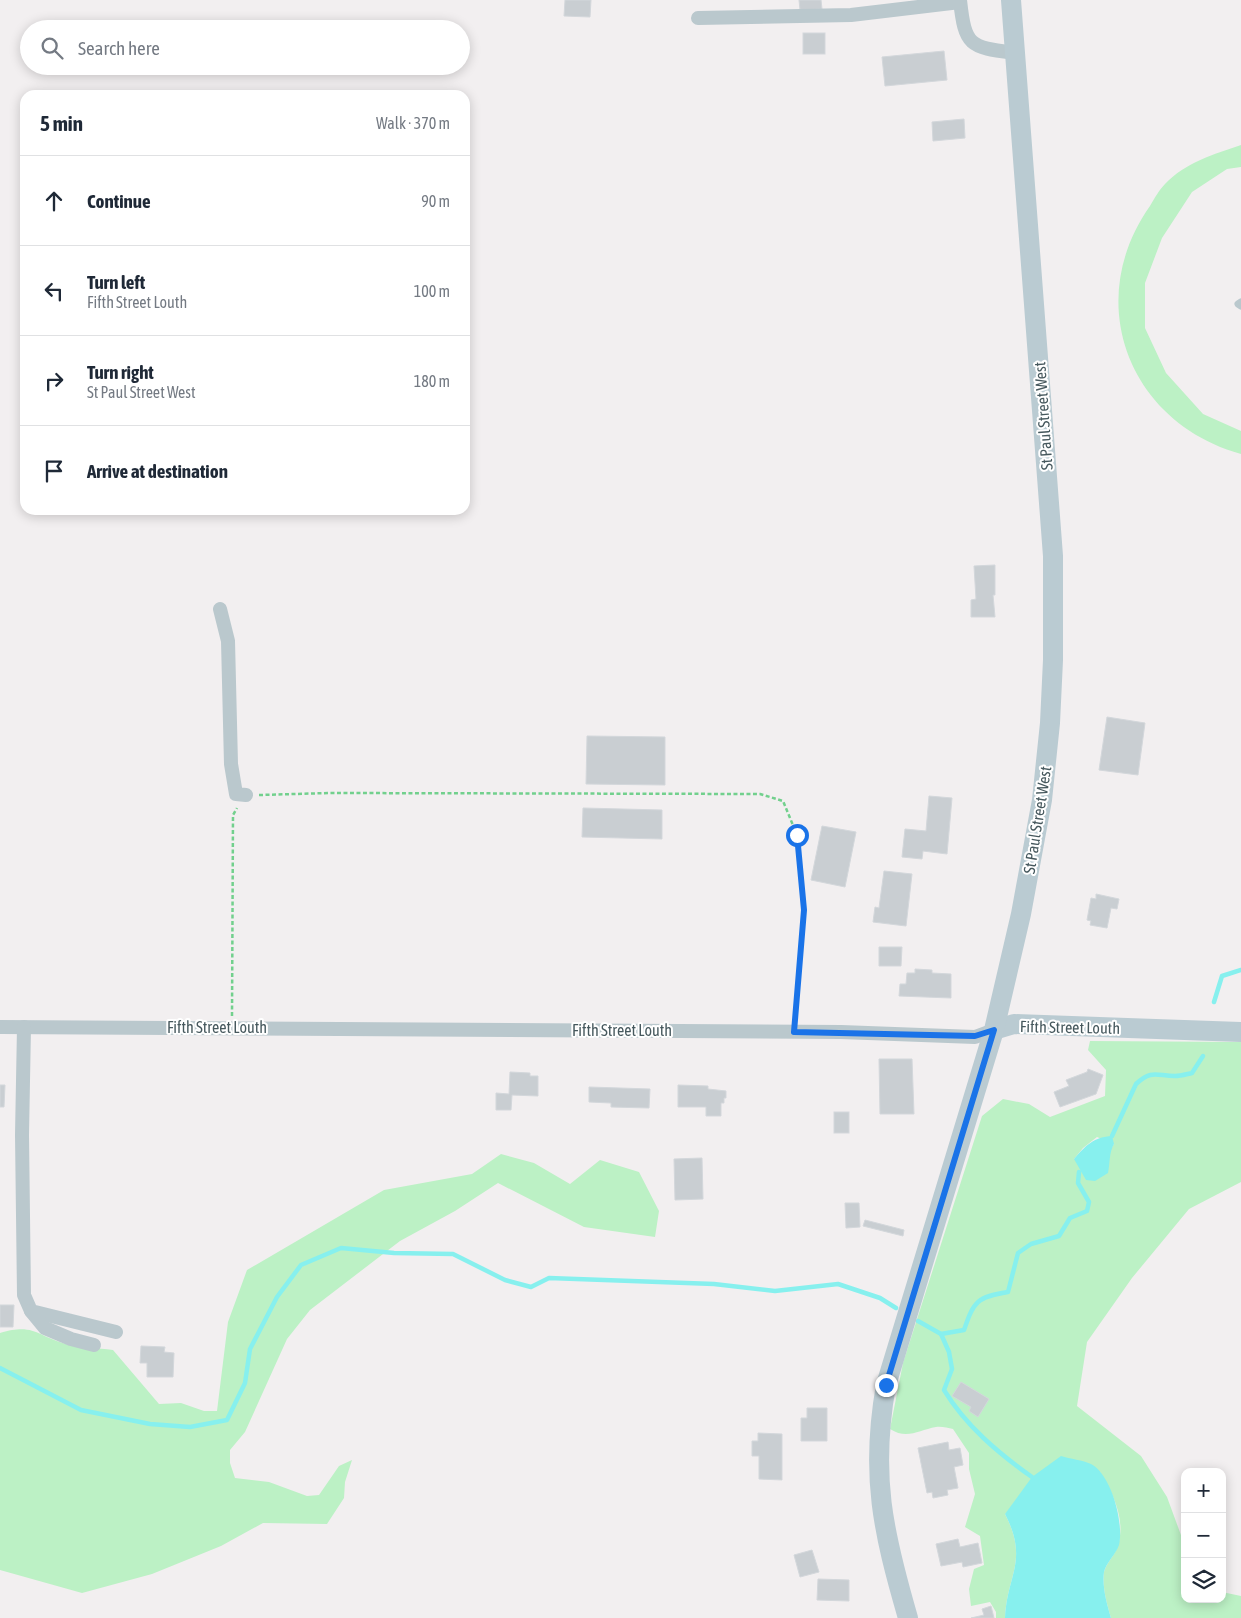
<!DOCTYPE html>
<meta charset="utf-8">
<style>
:root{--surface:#fff;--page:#f2f2f3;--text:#1f2937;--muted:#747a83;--line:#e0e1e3}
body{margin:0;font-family:"Asap Condensed",sans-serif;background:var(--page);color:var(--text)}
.controls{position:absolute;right:15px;bottom:15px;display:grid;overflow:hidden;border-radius:10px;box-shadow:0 2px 12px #0003}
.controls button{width:45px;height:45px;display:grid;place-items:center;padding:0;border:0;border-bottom:1px solid var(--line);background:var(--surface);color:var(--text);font:25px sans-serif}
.stop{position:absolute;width:15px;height:15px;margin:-11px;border:4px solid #1a73e8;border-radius:50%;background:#fff}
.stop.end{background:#1a73e8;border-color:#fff;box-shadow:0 1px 5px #0008}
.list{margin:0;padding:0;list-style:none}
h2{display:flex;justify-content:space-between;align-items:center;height:65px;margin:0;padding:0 20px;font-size:21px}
h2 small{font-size:16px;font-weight:400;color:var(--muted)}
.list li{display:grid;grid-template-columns:32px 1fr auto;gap:15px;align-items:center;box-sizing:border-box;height:90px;padding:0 20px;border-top:1px solid var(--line)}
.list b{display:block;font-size:19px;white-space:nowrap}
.list p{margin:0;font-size:16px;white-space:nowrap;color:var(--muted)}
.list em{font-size:16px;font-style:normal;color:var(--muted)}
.icon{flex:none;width:28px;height:28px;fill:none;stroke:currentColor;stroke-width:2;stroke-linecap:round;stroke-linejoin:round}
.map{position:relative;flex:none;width:1241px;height:1618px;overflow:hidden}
.search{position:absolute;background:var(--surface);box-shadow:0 2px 12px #0003;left:20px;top:20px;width:450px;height:55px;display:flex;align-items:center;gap:12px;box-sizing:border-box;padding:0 18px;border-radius:28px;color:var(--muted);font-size:19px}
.panel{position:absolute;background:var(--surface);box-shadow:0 2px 12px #0003;left:20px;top:90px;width:450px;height:425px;border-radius:15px}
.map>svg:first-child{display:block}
.green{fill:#bcf1c5;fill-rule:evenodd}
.water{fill:#87f0ee}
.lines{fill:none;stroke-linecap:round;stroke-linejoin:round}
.stream{stroke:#87f0ee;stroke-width:4.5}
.building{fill:#c9ced2;stroke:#d3d7db}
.path{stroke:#72d08d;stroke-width:2.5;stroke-dasharray:4 2.5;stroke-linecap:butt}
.service{stroke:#bac8cd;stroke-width:7}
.minor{stroke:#bac8cd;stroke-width:14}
.secondary{stroke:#bacbd2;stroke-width:20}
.route{stroke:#1a73e8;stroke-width:6}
.labels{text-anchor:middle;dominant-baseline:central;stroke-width:4;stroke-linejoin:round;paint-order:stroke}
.street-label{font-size:16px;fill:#46585d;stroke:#fff}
</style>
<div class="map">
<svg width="1241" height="1618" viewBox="0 0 1241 1618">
<rect width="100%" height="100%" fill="#f2eff0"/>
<!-- green -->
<g class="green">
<path d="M1241 145V167L1227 169 1192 192 1162 238 1145 283V328L1166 373 1203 414 1241 431V454C1129 423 1082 302 1150 206 1154 199 1159 190 1165 184 1185 163 1214 154 1241 145Z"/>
<path d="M1090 1041 1241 1042V1182L1189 1209 1132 1278 1087 1342 1077 1406 1141 1456 1167 1497 1185 1546V1599H1222V1592L1241 1596V1618H1111C1107 1604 1102 1587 1104 1572 1106 1563 1116 1554 1118 1545 1126 1520 1113 1493 1100 1472L1005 1514C1029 1561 1007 1574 1005 1618H996V1612L990 1602 971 1606 969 1589 974 1569 984 1565 980 1536 965 1527 975 1494 969 1469V1453L953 1429C948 1428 941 1426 936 1427 919 1430 907 1440 890 1429L903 1363 982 1116 1003 1099 1029 1104 1050 1117 1105 1096 1106 1070 1088 1050ZM1097 1137 1114 1144 1110 1150 1074 1159 1083 1148Z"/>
<path d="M501 1154 534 1163 570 1184 600 1160 639 1172 659 1211 655 1237 584 1227 498 1183 455 1211 400 1241 310 1310 287 1339 245 1432 230 1450V1463L235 1478 269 1482 307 1496 319 1495 339 1466 352 1460 345 1482 344 1498 327 1524 263 1523 221 1546 152 1574 82 1593 0 1570V1333C35 1323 36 1336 66 1344 81 1348 98 1348 113 1350L159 1404 181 1403 204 1411H217L228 1322 247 1270 384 1190 472 1174Z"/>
</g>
<!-- water -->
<g class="water">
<path d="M1112 1136 1114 1144C1109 1152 1110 1164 1108 1173L1095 1181 1086 1180 1074 1159C1086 1145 1094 1137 1112 1136Z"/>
<path d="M1061 1456C1070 1459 1083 1460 1091 1464 1112 1475 1124 1524 1119 1545 1116 1554 1106 1563 1104 1572 1102 1587 1107 1604 1111 1618H1005C1007 1574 1029 1561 1005 1514L1032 1477Z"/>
</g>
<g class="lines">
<!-- stream -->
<g class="stream">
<polyline points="1214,1002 1222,976 1241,970"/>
<path d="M1112 1136 1136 1084C1152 1069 1157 1076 1175 1076 1181 1076 1187 1074 1192 1073L1203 1056"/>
<path d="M918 1321 941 1334 949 1352 952 1369 944 1390C966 1426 998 1453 1032 1477"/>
<path d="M941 1334 964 1330C974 1301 977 1297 1008 1292L1018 1253 1031 1244 1059 1236 1070 1218 1087 1211 1089 1202 1078 1183 1079 1172"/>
<polyline points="0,1368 81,1410 150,1424 190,1427 227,1420 245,1383 250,1349 277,1297 301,1265 341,1248 394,1253 453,1254 505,1280 531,1287 549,1278 714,1284 775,1291 838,1284 880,1298 896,1308"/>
</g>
</g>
<!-- building -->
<g class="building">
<polygon points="565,0 591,0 590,17 564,16"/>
<polygon points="799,0 821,0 822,9 800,10"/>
<rect x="803" y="33" width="22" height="21"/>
<polygon points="944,51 947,80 885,86 882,57"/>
<polygon points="964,119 965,138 933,141 932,122"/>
<polygon points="995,565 995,595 993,595 995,617 971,617 971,600 976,599 974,566"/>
<polygon points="1107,717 1145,723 1138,775 1099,770"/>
<polygon points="587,736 665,737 665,785 586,784"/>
<polygon points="929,796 952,798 947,854 923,851 922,859 902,857 905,829 926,831"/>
<polygon points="583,808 662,810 662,839 582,837"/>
<polygon points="822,826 856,832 845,887 811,880"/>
<polygon points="884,871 912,874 906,926 873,922 875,907 879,908"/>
<polygon points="1096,894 1119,899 1117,909 1111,908 1107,928 1090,925 1091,921 1087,920 1091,898 1096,899"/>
<polygon points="879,947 902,947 901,966 879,966"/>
<polygon points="915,969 932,970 932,973 951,974 951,998 899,996 900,984 906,984 907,973 915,973"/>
<polygon points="879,1059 912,1059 914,1114 880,1114"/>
<polygon points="1088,1069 1103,1075 1096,1094 1060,1107 1054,1092 1069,1086 1066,1080 1087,1072"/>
<polygon points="510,1072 530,1073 530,1076 538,1076 538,1096 512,1095 511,1110 496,1110 496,1093 509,1094"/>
<polygon points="0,1085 5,1085 4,1107 0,1107"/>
<polygon points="678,1085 708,1086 708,1089 726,1091 726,1098 724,1098 724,1103 721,1103 721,1116 706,1116 706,1107 678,1107"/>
<polygon points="589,1087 650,1089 649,1108 611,1107 611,1103 589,1102"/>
<rect x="834" y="1112" width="15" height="21"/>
<polygon points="702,1158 703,1199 675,1200 674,1159"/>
<polygon points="845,1203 859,1203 860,1227 846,1228"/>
<polygon points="865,1220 904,1230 903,1236 863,1226"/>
<polygon points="0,1305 14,1305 13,1327 0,1327"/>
<polygon points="141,1346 165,1347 164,1352 174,1353 173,1377 147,1377 147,1363 140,1363"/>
<polygon points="961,1382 989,1399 978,1417 969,1411 971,1407 952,1396"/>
<polygon points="807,1408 827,1408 827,1441 801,1441 801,1418 807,1418"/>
<polygon points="758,1433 782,1434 782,1480 759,1479 759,1456 752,1456 752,1441 758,1441"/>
<polygon points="948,1442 949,1450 960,1448 963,1465 954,1467 958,1488 947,1490 948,1495 933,1498 932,1492 927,1493 918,1448"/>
<polygon points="958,1539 960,1547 978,1543 982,1563 963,1567 962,1562 941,1566 936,1544"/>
<polygon points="812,1550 819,1572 800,1577 794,1555"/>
<polygon points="818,1579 849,1580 849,1601 817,1600"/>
<polygon points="991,1606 994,1618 971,1618 984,1615 982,1609"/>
</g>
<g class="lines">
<!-- path -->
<g class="path">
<polyline points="259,795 329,793 760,794 783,801 797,835 804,910 795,1019"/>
<polyline points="232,1016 233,815 237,808"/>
</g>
<!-- service -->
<polyline class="service" points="1241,302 1238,304 1241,306"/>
<!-- minor -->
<g class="minor">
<path d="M960 0C965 47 970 47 1015 53"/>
<polyline points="698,18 851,15 960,2"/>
<polyline points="220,609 228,641 231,764 236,794 246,795"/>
<polyline points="0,1027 841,1032 975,1037 994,1030"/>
<polyline points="24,1027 22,1135 24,1295 31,1311 116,1332"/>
<polyline points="31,1311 45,1328 71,1339 94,1345"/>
</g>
<!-- secondary -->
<g class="secondary">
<polyline points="994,1030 1014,1024 1241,1032"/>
<path d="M908 1618C883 1532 870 1475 886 1385L994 1030 1021 914 1042 800 1050 723 1053 660V556L1011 0"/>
</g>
</g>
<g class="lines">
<!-- route -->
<polyline class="route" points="797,835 804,910 794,1032 975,1036 994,1030 886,1385"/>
</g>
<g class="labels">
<!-- street labels -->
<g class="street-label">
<text transform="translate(1043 416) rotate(-94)">St Paul Street West</text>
<text transform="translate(1037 820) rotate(-81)">St Paul Street West</text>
<text x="217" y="1027">Fifth Street Louth</text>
<text transform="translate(1070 1027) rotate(1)">Fifth Street Louth</text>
<text x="622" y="1030">Fifth Street Louth</text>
</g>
</g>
</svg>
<div class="controls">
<button>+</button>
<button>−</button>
<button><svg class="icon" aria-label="layers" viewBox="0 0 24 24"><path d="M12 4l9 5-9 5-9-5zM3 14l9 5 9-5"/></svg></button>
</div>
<div class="stop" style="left:797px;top:835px"></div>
<div class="stop end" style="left:886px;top:1385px"></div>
<div class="search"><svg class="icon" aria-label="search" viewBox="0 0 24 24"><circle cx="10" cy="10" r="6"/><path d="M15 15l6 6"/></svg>Search here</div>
<section class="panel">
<h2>5 min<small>Walk · 370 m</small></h2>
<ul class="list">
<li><svg class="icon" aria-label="ahead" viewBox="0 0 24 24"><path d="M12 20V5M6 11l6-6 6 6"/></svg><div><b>Continue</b></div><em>90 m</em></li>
<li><svg class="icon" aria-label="left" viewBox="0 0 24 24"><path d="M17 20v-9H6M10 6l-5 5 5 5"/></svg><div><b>Turn left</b><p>Fifth Street Louth</p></div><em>100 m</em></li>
<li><svg class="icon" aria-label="right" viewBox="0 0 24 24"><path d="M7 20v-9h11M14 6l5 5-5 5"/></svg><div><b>Turn right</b><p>St Paul Street West</p></div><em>180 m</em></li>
<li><svg class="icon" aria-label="arrive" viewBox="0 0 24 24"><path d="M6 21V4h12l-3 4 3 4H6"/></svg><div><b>Arrive at destination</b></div></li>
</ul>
</section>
</div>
